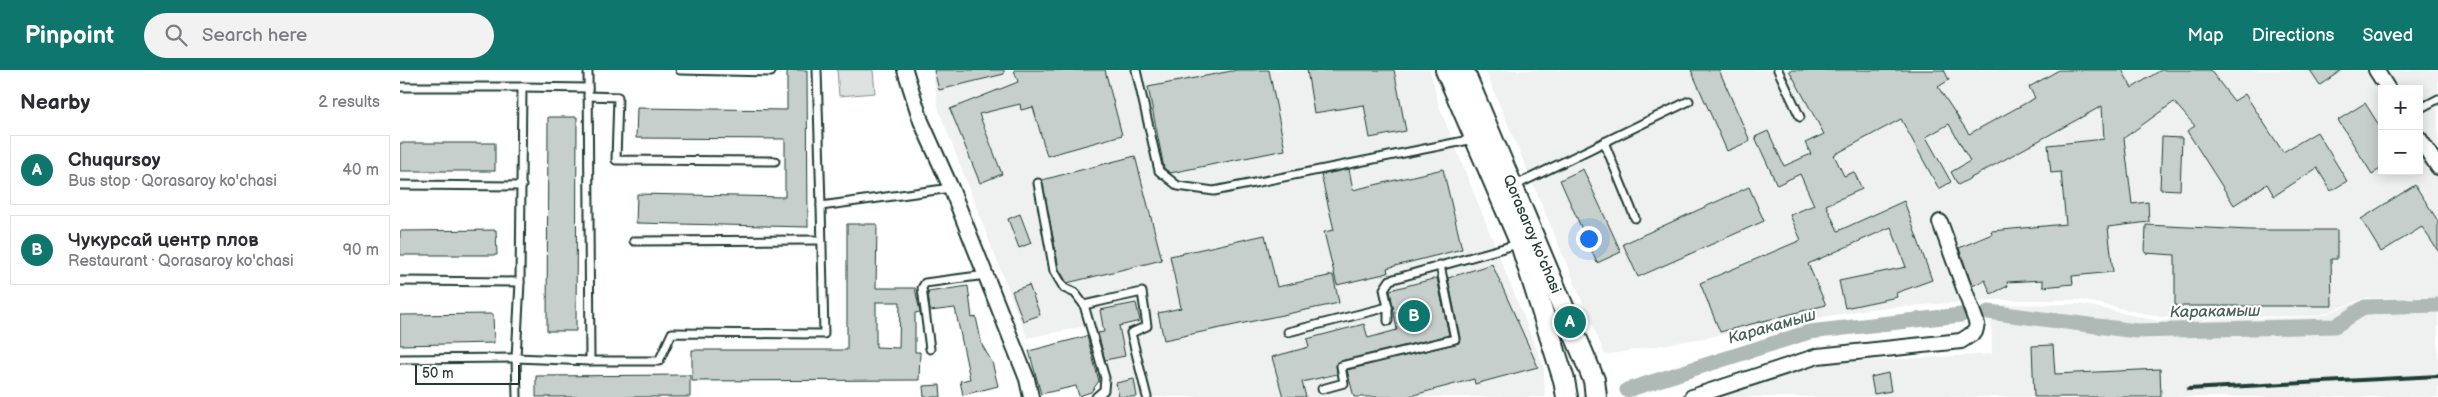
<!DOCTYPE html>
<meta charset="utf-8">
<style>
:root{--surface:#fff;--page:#f2f2f3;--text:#2b2b33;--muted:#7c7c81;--line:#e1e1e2;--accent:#0f766e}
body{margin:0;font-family:"Balsamiq Sans",sans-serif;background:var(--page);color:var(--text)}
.controls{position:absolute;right:15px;top:15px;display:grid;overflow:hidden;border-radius:0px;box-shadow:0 2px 12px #0003}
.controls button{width:45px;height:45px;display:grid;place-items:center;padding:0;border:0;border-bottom:1px solid var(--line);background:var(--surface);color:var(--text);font:25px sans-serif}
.scale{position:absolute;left:15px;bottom:12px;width:105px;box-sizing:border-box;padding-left:5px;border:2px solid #1f3d34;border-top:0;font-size:14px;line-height:18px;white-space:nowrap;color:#1f3d34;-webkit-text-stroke:4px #fff;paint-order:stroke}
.you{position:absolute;left:1188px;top:168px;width:18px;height:18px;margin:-12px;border:4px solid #fff;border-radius:50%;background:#1a73e8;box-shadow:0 0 0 8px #1a73e833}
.badge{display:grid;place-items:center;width:32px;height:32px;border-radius:50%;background:var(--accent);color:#fff;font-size:16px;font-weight:700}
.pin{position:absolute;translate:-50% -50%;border:2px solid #fff;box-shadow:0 1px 5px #0006}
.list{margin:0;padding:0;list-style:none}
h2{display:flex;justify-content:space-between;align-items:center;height:65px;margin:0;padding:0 20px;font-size:21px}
h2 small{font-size:16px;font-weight:400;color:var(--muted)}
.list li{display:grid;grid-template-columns:32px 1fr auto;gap:15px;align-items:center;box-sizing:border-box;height:70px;margin:0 10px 10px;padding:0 10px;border:1px solid var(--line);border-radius:0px}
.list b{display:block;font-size:19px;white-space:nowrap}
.list p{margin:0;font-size:16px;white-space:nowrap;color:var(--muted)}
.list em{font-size:16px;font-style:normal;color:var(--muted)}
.icon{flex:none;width:28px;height:28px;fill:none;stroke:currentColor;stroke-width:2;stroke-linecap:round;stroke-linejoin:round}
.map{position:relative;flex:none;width:2038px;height:327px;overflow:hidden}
header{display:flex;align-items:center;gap:30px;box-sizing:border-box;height:70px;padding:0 25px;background:var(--accent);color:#fff}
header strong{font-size:24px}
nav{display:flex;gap:28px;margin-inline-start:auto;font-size:18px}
.search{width:350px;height:45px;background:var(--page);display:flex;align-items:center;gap:12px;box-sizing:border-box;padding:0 18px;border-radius:28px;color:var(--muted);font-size:19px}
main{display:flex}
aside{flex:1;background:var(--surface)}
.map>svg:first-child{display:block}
.built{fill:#eef1f0;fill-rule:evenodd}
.green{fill:#dee3e2;stroke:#7e908b}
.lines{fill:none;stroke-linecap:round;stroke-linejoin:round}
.canal{stroke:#afbab7;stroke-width:15}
.building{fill:#c7cfcc;stroke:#1f3d34;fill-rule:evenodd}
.lane-casing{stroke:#1f3d34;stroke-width:11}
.street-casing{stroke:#1f3d34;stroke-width:18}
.secondary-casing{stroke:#1f3d34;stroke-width:24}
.lane{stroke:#fff;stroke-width:7}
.street{stroke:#fff;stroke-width:14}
.secondary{stroke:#fff;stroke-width:20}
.rail{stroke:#1f3d34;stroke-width:4}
.labels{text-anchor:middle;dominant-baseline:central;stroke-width:4.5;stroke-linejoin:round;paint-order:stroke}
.street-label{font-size:15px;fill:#1f3d34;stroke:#fff}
.water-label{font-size:16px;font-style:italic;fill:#4a625b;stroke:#fff}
</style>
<header>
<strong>Pinpoint</strong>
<div class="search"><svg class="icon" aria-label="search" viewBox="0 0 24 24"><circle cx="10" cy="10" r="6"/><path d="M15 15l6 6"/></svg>Search here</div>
<nav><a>Map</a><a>Directions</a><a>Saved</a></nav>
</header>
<main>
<aside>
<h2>Nearby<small>2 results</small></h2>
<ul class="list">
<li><span class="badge">A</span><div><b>Chuqursoy</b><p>Bus stop · Qorasaroy ko'chasi</p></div><em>40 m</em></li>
<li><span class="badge">B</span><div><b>Чукурсай центр плов</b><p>Restaurant · Qorasaroy ko'chasi</p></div><em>90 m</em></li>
</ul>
</aside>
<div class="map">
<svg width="2038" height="327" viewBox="0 0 2038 327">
<rect width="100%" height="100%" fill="#fff"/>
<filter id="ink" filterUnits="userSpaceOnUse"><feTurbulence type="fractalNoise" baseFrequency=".02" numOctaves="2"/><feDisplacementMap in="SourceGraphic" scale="10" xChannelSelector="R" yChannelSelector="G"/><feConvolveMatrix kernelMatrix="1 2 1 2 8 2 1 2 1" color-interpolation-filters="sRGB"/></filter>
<g filter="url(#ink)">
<!-- built -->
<g class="built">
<polygon points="532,0 1030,0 1039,36 1144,298 1145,327 705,327 686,256 627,268 539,41"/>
<path d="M1085 0H2038V227L1965 228 1917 246 1761 247 1681 230H1592L1469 239 1205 285ZM1982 19H2019V101H1982Z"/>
<polygon points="1966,229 2038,229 2038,327 1315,327 1413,294 1592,284 1591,235 1681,234 1758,251 1917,247"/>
</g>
<!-- green -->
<polygon class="green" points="437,0 473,0 475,23 439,26"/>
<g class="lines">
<!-- canal -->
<g class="canal">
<polyline points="1588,242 1736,261 1935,256 1965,237 2038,235"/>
<polyline points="1227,320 1409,262 1561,245"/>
</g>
</g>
<!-- building -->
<g class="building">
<polygon points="387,0 407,0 408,157 236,153 237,124 385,127 385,69 236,68 237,38 387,40"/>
<polygon points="534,0 604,0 604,4 539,20"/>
<polygon points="614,0 705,0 722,65 647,86 633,37 621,40 620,34 579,44 602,104 580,113 550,39 618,12"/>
<polygon points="837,0 869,0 885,80 770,103 764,98 748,17"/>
<polygon points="907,0 994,0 1006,61 970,68 964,35 914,43"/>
<polygon points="1291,0 1319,0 1350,71 1327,81"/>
<polygon points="1389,0 1544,0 1549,10 1538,17 1569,64 1635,28 1629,17 1659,0 1722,0 1732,18 1761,0 1810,0 1834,31 1845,24 1883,82 1917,62 1947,111 1931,121 1917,98 1874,126 1867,114 1834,135 1787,61 1795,56 1774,32 1724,68 1732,134 1748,132 1749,152 1708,157 1713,202 1672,206 1673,214 1643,217 1643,210 1607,212 1608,216 1591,224 1585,210 1572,216 1559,178 1592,164 1591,161 1666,154 1661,102 1651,103 1648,75 1704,69 1702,36 1558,115 1551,102 1570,91 1549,54 1526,67 1551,112 1539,119 1501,49 1434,85 1444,106 1454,102 1462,119 1426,135 1438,161 1504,131 1532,210 1496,223 1497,227 1445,238 1439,211 1506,197 1491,157 1408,194 1426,235 1320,262 1300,213 1401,170 1390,145 1414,135 1400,104 1377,115 1355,67 1368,61 1384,96 1411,84 1405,73 1424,64"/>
<polygon points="1910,0 1942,0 1920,15"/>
<polygon points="1965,33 1982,60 1982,98 1972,104 1938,50"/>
<polygon points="148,47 177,47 176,261 147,261"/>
<polygon points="1762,67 1782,68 1780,120 1760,119"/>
<rect x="0" y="73" width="95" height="28"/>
<polygon points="735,86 762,190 667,213 659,199 642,110"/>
<polygon points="949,99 953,120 1043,99 1062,179 987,198 988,203 937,215 924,162 934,160 921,105"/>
<polygon points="1183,99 1221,182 1197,193 1160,110"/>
<polygon points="2015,115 2038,151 2038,181 2022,157 1981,182 1961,149"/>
<polygon points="1349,117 1364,151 1238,207 1223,174"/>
<polygon points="620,144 631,173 619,178 608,149"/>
<path d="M447 154H477L476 218H515L520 242 515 243V282H520L519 310 292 311V280H447ZM476 232H500L499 278 476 277Z"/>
<polygon points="1746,155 1850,160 1937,160 1937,189 1931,189 1932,236 1775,236 1775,185 1745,183"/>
<polygon points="96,160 97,185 0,185 0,161"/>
<polygon points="865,165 877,217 933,205 939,233 764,270 758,243 781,238 770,186"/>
<polygon points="1092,194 1138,297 1075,314 1074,309 1006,327 954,327 947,300 1059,273 1060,268 1048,208"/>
<polygon points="1037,208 1049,265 940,291 936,295 937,304 902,312 906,327 883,327 872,287 909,277 907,269 964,254 968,268 997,260 990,220"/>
<polygon points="629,215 640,245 623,251 612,221"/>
<polygon points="568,216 572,248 576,247 582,275 592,292 598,316 563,325 560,311 570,309 555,238 530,241 528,222"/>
<polygon points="736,233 740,251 719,256 725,286 705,290 698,263 704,262 700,240"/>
<polygon points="93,244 94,273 0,275 0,245"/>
<polygon points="687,266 699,311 691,322 679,326 676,316 641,324 629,281"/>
<polygon points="1653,275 1655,304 1760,299 1761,327 1634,327 1632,276"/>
<polygon points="1488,303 1491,321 1474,324 1471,307"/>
<polygon points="290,305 290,327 136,327 136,306"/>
<polygon points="734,309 737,327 719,327 716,313"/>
<polygon points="540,315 541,327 524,327 523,316"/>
</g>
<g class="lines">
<!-- lane casing -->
<g class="lane-casing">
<g id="lane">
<polyline points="280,0 371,2"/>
<polyline points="417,0 421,136"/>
<polyline points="736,0 759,101 778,116 814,121 1074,69"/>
<polyline points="1378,0 1400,47"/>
<polyline points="0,17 122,17 120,212 116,288 117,327"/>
<polyline points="122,17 188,18"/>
<polyline points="188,26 218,27 216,90 375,91"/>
<polyline points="2019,39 2038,29"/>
<polyline points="1204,72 1235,148"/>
<polyline points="638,113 654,201 664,218 675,223 684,235 705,308 704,320 696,327"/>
<polyline points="0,115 122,116"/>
<polyline points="1114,116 1289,31"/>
<polyline points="234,171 421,170"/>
<polyline points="0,211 120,212"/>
<polyline points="684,235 742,222 747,256 731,263 747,327"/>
<polyline points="988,251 988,237 984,219 990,210 1118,174"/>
<polyline points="888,262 988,237"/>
<polyline points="530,279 522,218 525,213 586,205"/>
<polyline points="0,289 116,288 190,291 188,0"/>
<polyline points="190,291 259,291 272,263 424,264 421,136 551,118"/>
<polyline points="922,319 944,313 941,296 1055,269 1040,195"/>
</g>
</g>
<!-- street casing -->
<g class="street-casing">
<g id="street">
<polyline points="505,0 521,51 551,118 627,309 631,327"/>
<polyline points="1976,0 1988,19"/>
<polyline points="2019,68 2038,97"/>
<polyline points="1292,327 1418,286 1561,271 1575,262 1577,254 1540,152"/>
</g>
</g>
<!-- secondary casing -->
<g class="secondary-casing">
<g id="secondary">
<polyline points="1046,0 1121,174 1164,310 1167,327"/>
<path id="s1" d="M1063 0 1194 310 1196 327"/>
</g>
</g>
<!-- lane -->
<use href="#lane" class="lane"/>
<!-- street -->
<use href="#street" class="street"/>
<!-- secondary -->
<use href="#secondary" class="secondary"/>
<!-- rail -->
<polyline class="rail" points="1788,319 2038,306"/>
</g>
</g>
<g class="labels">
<!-- street labels -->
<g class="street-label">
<text stroke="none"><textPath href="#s1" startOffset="178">Qorasaroy ko'chasi</textPath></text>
</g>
<!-- water labels -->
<g class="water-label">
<text transform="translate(1815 242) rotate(-1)">Каракамыш</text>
<text transform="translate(1372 257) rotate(-16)">Каракамыш</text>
</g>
</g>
</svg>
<div class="controls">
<button>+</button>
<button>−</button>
</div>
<div class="scale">50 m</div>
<div class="you"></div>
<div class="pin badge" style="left:1170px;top:252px">A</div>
<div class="pin badge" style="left:1014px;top:246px">B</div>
</div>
</main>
